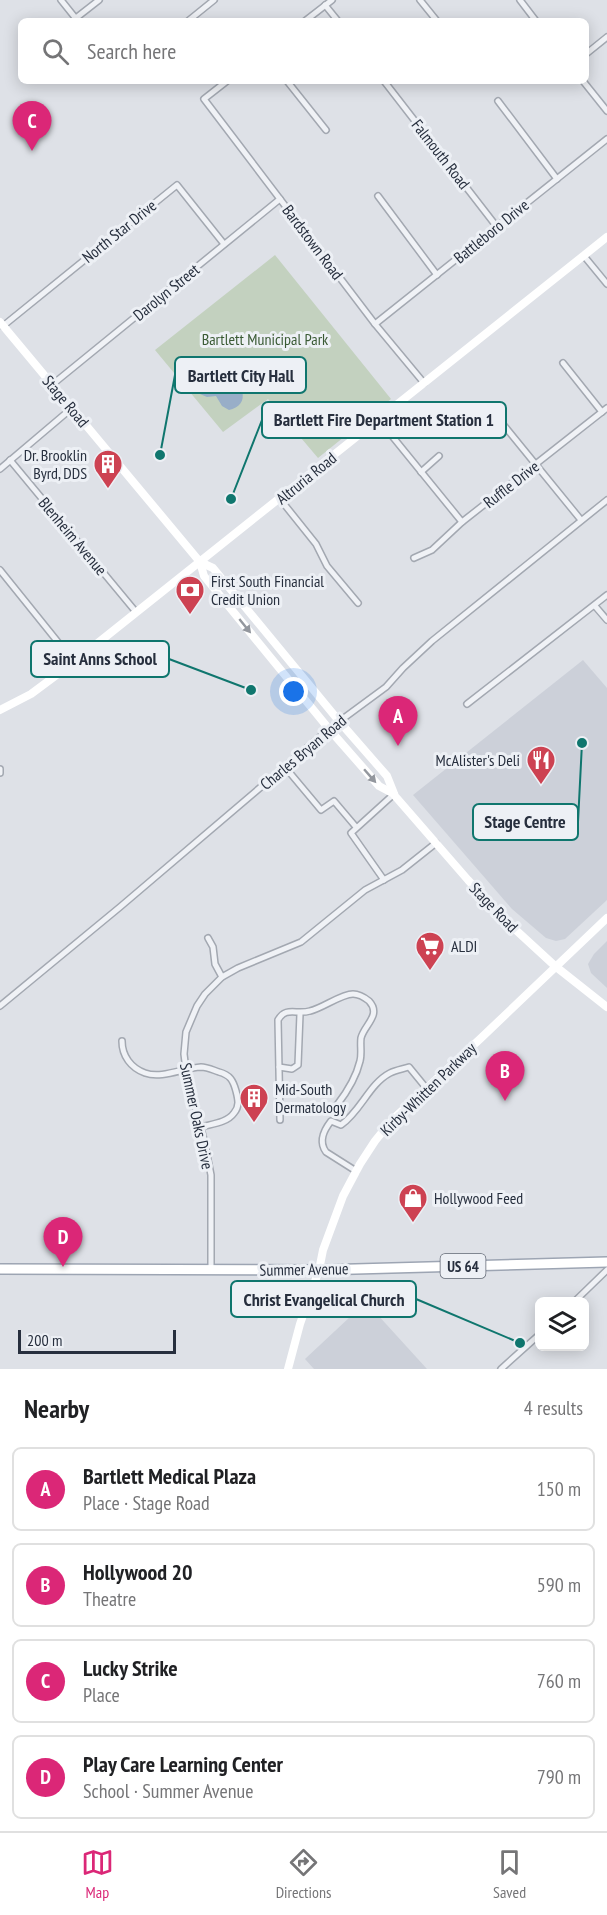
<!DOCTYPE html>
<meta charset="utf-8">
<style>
:root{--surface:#fff;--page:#f6f6f6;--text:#202124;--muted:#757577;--line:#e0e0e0;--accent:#db2777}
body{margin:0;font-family:"PT Sans Narrow",sans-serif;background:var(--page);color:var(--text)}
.controls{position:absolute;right:18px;bottom:18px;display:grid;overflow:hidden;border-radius:9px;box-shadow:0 3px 15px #0003}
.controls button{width:54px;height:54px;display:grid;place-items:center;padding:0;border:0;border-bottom:2px solid var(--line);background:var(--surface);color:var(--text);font:30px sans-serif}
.scale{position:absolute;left:18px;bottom:15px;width:158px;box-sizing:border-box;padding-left:6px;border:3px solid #272f3e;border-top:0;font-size:16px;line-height:21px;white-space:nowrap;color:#272f3e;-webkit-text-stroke:4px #edf0f5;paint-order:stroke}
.you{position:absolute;left:294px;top:692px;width:21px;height:21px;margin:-15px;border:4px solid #fff;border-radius:50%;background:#1a73e8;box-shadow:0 0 0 9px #1a73e833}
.badge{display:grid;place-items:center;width:39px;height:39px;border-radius:50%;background:var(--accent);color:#fff;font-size:20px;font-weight:700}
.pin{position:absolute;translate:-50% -50px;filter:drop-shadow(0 2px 3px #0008)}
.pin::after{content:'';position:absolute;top:32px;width:21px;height:18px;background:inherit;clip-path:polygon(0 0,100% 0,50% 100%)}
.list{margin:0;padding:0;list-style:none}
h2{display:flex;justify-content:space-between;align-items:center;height:78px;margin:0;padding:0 24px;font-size:26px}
h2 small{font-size:20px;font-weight:400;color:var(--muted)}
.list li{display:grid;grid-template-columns:39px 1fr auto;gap:18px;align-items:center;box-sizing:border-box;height:84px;margin:0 12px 12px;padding:0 12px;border:2px solid var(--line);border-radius:9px}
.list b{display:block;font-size:22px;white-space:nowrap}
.list p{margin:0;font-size:20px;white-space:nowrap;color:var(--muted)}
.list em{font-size:20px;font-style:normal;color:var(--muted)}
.icon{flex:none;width:33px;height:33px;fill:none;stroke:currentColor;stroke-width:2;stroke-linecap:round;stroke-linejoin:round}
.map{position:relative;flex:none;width:607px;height:1369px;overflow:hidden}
.search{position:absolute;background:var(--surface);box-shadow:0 3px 15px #0003;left:18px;right:18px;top:18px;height:66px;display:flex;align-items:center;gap:15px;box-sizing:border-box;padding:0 21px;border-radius:9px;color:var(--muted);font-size:22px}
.sheet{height:462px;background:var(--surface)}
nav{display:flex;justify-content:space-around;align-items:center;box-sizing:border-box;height:84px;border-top:2px solid var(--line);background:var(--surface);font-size:16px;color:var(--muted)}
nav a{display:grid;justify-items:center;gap:3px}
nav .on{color:var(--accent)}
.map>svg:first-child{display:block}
.built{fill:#ccd0d9}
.green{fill:#c3d1bf}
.water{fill:#98aec8}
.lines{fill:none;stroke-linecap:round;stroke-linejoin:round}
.stream{stroke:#98aec8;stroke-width:1.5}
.street-tunnel{stroke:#b9bdc5;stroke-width:5;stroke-dasharray:5 2.5;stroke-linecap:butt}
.street-casing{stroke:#a3a8b1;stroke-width:8}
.primary-casing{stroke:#9da5b3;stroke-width:12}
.street{stroke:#f0f2f6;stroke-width:5}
.secondary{stroke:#fff;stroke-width:8}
.primary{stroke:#fff;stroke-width:9}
.oneway{fill:#93979e}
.labels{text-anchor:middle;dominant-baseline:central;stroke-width:6;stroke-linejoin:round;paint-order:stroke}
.shield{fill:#edf0f5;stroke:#626975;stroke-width:1.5}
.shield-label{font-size:15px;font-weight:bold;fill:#272f3e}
.street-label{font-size:16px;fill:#272f3e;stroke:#edf0f5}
.park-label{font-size:16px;fill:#3a5a34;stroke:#edf0f5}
.poi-label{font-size:16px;fill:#272f3e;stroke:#edf0f5;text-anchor:start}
.leader{fill:none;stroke:#0f766e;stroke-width:2}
.callout-dot{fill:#0f766e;stroke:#edf0f5;stroke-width:2}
.callout{fill:#edf0f5;stroke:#0f766e;stroke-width:2}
.callout-label{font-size:18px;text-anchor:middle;font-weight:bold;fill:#272f3e}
</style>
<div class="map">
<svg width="607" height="1369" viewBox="0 0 607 1369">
<rect width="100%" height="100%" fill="#dee1e7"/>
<!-- built -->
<g class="built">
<polygon points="583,660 607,688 607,900 565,939 556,941 546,938 512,909 413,795"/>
<polygon points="607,941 607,988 591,973 588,964 594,954"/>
<polygon points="366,1302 427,1369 314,1369 305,1359"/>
</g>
<!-- green -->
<polygon class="green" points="275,255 391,399 318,458 268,399 223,432 155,350"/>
<!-- water -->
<path class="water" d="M208 384 222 393 242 391C245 401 239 408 229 410L222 406 216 396 207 397 200 394V388Z"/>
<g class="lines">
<!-- stream -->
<path class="stream" d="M202 370C198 376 198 381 203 386"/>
<!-- street-tunnel -->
<polyline class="street-tunnel" points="333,1113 337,1105"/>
<!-- street casing -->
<g class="street-casing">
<g id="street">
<polyline points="61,0 77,20"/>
<polyline points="420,0 437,21"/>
<polyline points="520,0 536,21"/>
<polyline points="325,5 338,21"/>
<polyline points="76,18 99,0"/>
<polyline points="188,21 214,0"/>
<polyline points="305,21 332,0"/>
<polyline points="586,54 607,37"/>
<polyline points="227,81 204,99 375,324 424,383"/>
<polyline points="287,81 326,130"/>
<polyline points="384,81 497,227"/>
<polyline points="583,81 607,111"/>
<polyline points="498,101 557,179"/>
<polyline points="378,196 437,275"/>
<polyline points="584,256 607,284"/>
<polyline points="375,324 607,139"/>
<polyline points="3,326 177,185 224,244"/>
<polyline points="563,363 602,412"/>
<polyline points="53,384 280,199"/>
<polyline points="379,420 462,522"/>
<polyline points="502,423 581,520"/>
<polyline points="10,460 136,612"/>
<polyline points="0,469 72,408"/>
<polyline points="421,472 439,456"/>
<polyline points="280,499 316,544 327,566 358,603"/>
<polyline points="414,558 432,550 462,522 607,408"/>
<polyline points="0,570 74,662"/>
<polyline points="595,606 607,620"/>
<polyline points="467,704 607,595"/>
<polyline points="285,767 321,810 334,801 356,827"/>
<polyline points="0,769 0,773"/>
<polyline points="384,880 351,833 394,794"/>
<polyline points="208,938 213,947 215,964 222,977"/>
<polyline points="0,1006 120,907 329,729 386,687 403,668 432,641 607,500"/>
<path d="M122 1041C122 1056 131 1068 145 1073 162 1079 183 1068 201 1067 207 1067 213 1070 219 1072 230 1075 233 1080 236 1091 238 1099 240 1106 234 1113 227 1123 211 1124 201 1127"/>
<polyline points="279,1067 292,1069 298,1065 300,1014"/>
<path d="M280 1120 278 1020C286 1006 296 1015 310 1011 323 1008 341 994 353 994 359 994 364 997 369 1001 382 1015 364 1025 361 1038 360 1045 362 1054 360 1061 356 1078 347 1092 337 1105"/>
<path d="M356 1171 326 1152C318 1141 324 1130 331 1121L341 1125C361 1111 369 1084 390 1073 396 1070 403 1069 409 1067L427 1089"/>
<polyline points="211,1270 211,1175 204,1140 186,1070 184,1054 186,1032 197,1006 205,994 222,977 238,968 301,942 365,890 402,870 436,843"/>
<polyline points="574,1302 607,1270"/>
<polyline points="501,1369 540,1334"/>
</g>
</g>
<!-- primary casing -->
<g class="primary-casing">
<polyline id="primary" points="0,1269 319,1270 607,1262"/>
</g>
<!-- street -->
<use href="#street" class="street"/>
<!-- secondary -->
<g class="secondary">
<polyline points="0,322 200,562 204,576 329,729 379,786 394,794"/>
<polyline points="200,562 213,568 339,721 387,776 395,796 468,880 506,921 555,966 607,1007"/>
<polyline points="0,710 31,694 74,662 607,237"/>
<polyline points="288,1369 300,1324 319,1270 323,1250 343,1196 360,1164 375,1141 392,1120 480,1039 607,918"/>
</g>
<!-- primary -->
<use href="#primary" class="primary"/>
</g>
<!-- one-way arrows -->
<defs><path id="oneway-solid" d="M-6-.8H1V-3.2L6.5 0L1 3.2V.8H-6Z" transform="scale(1.5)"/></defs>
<g class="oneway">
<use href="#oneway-solid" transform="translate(245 626) rotate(51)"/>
<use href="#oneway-solid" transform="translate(370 776) rotate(49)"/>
</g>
<!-- icons -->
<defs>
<g id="building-pin" transform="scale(1.5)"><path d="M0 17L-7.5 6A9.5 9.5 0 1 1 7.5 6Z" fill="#cd4252" stroke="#edf0f5"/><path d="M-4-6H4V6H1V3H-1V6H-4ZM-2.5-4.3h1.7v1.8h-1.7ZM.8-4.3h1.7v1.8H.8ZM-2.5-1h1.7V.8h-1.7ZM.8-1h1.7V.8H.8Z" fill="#fff"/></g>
<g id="bank-pin" transform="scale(1.5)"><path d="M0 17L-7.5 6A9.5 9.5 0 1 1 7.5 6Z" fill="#cd4252" stroke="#edf0f5"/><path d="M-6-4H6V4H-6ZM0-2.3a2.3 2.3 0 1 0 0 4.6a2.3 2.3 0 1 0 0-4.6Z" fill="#fff"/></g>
<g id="restaurant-pin" transform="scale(1.5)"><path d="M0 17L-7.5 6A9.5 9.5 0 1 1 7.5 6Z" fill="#cd4252" stroke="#edf0f5"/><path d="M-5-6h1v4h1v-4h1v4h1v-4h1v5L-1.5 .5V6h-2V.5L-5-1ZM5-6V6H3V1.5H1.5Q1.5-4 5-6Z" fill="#fff"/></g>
<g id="supermarket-pin" transform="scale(1.5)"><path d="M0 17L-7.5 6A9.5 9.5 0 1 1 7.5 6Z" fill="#cd4252" stroke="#edf0f5"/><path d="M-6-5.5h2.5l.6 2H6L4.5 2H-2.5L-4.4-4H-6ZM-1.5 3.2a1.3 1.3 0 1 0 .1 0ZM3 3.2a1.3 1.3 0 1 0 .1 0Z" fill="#fff"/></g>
<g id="shop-pin" transform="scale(1.5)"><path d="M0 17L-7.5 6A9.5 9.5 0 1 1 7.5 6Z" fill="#cd4252" stroke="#edf0f5"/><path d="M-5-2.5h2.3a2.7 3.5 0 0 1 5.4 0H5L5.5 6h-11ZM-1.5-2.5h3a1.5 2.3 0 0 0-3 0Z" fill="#fff"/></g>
</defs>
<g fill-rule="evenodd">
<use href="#building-pin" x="108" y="464"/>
<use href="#bank-pin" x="190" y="590"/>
<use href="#restaurant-pin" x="541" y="760"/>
<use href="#supermarket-pin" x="430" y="946"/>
<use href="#building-pin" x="254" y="1098"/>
<use href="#shop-pin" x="413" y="1198"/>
</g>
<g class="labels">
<!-- shield labels -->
<rect class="shield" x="440.5" y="1254" width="45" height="24" rx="4.5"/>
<g class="shield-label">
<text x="463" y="1266">US 64</text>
</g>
<!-- street labels -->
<g class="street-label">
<text transform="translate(441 154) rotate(52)">Falmouth Road</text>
<text transform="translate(119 231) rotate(-39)">North Star Drive</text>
<text transform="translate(491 231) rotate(-39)">Battleboro Drive</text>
<text transform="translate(313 242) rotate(53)">Bardstown Road</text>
<text transform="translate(166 292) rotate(-39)">Darolyn Street</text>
<text transform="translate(66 401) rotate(50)">Stage Road</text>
<text transform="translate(306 478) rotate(-39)">Altruria Road</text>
<text transform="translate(511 484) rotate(-38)">Ruffle Drive</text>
<text transform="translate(73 536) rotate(50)">Blenheim Avenue</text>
<text transform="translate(303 752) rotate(-40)">Charles Bryan Road</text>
<text transform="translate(494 907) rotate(46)">Stage Road</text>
<text transform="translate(428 1089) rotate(-44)">Kirby-Whitten Parkway</text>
<text transform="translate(197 1116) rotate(78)">Summer Oaks Drive</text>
<text transform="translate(304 1269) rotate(-1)">Summer Avenue</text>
</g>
<!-- park labels -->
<g class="park-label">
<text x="265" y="339">Bartlett Municipal Park</text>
</g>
<!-- poi labels -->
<g class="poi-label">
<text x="87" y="455" text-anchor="end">Dr. Brooklin<tspan x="87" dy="18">Byrd, DDS</tspan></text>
<text x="211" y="581">First South Financial<tspan x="211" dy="18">Credit Union</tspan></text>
<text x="520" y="760" text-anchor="end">McAlister's Deli</text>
<text x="451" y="946">ALDI</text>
<text x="275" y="1089">Mid-South<tspan x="275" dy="18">Dermatology</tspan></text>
<text x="434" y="1198">Hollywood Feed</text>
</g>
</g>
<!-- callouts -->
<path class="leader" d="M160 455L175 375M231 499L262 420M251 690L169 659M582 743L578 822M520 1343L416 1299"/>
<g class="callout-dot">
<circle cx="160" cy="455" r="6"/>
<circle cx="231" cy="499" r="6"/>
<circle cx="251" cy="690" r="6"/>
<circle cx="582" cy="743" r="6"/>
<circle cx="520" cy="1343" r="6"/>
</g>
<g class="callout">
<rect x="175" y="357" width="131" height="36" rx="6"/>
<rect x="262" y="402" width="244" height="36" rx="6"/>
<rect x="31" y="641" width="138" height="36" rx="6"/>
<rect x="473" y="804" width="105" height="36" rx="6"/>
<rect x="231" y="1281" width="185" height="36" rx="6"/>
</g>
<g class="callout-label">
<text x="241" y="382">Bartlett City Hall</text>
<text x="384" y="426">Bartlett Fire Department Station 1</text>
<text x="100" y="665">Saint Anns School</text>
<text x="525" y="828">Stage Centre</text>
<text x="324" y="1306">Christ Evangelical Church</text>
</g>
</svg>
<div class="controls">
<button><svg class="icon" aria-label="layers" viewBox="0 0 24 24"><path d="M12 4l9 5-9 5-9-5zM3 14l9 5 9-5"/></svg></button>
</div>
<div class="scale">200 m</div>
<div class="you"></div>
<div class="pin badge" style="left:398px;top:746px">A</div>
<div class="pin badge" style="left:505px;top:1101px">B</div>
<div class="pin badge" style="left:32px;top:151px">C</div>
<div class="pin badge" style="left:63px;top:1267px">D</div>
<div class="search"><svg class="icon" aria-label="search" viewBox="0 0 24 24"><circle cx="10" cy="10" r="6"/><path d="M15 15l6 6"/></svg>Search here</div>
</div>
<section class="sheet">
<h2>Nearby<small>4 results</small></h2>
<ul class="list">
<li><span class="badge">A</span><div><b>Bartlett Medical Plaza</b><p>Place · Stage Road</p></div><em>150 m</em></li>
<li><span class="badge">B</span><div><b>Hollywood 20</b><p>Theatre</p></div><em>590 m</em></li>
<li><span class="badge">C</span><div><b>Lucky Strike</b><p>Place</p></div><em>760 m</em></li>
<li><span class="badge">D</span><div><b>Play Care Learning Center</b><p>School · Summer Avenue</p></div><em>790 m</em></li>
</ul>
</section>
<nav>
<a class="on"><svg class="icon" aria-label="map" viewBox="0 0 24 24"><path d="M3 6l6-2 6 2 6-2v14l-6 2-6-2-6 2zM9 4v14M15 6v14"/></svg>Map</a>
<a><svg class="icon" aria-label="directions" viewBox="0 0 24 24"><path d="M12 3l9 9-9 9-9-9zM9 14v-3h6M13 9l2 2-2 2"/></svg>Directions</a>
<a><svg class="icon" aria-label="saved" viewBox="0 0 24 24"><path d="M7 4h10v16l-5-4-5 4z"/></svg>Saved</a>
</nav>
